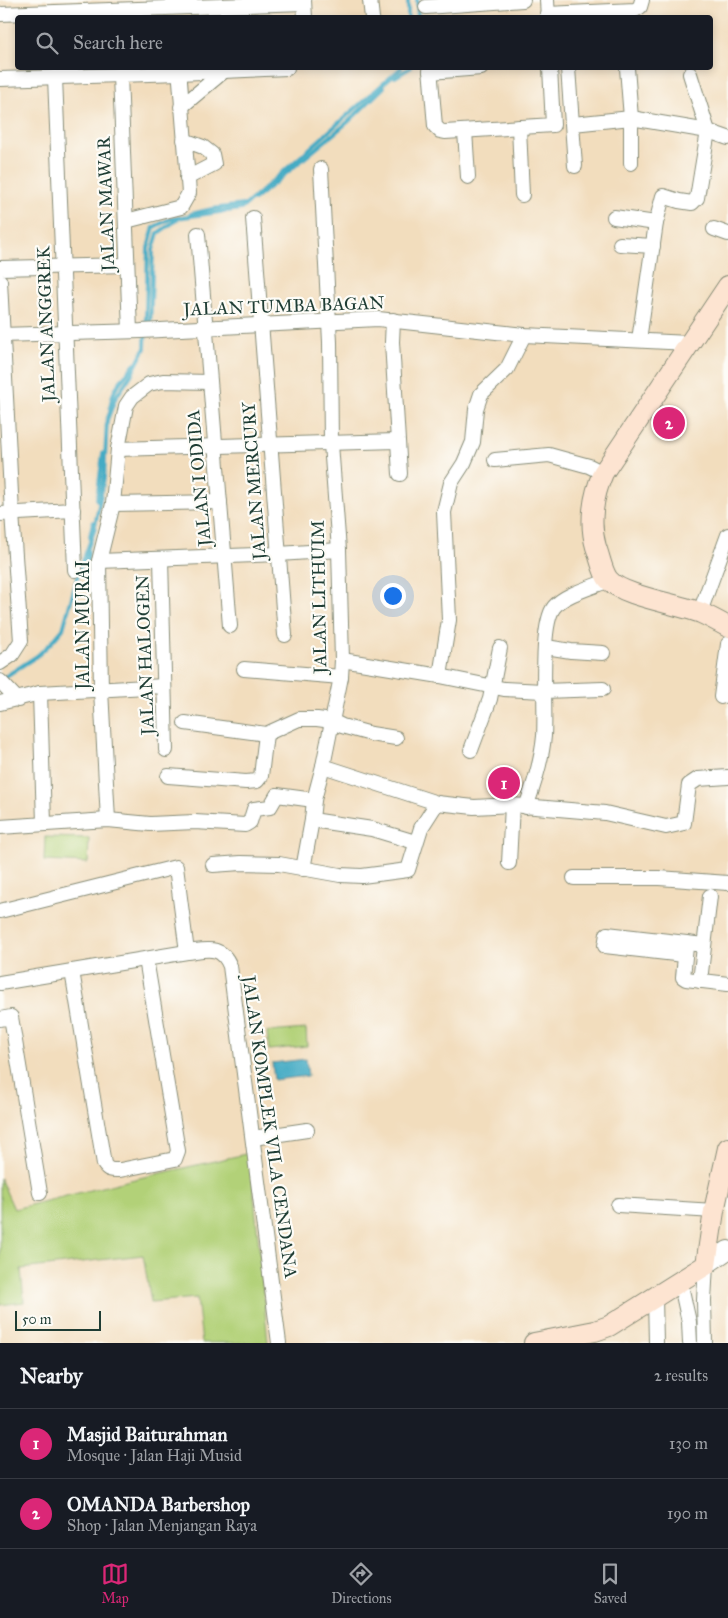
<!DOCTYPE html>
<meta charset="utf-8">
<style>
:root{--surface:#171b24;--page:#242831;--text:#f1f3f6;--muted:#9ea1a6;--line:#363941;--accent:#db2777}
body{margin:0;font-family:"IM FELL Great Primer",serif;background:var(--page);color:var(--text)}
.scale{position:absolute;left:15px;bottom:12px;width:86px;box-sizing:border-box;padding-left:5px;border:2px solid #1f3d34;border-top:0;font-size:14px;line-height:18px;white-space:nowrap;color:#1f3d34;-webkit-text-stroke:4px #fdfcf7;paint-order:stroke}
.you{position:absolute;left:392px;top:595px;width:18px;height:18px;margin:-12px;border:4px solid #fff;border-radius:50%;background:#1a73e8;box-shadow:0 0 0 8px #1a73e833}
.badge{display:grid;place-items:center;width:32px;height:32px;border-radius:50%;background:var(--accent);color:#fff;font-size:16px;font-weight:700}
.pin{position:absolute;translate:-50% -50%;border:2px solid #fff;box-shadow:0 1px 5px #0006}
.list{margin:0;padding:0;list-style:none}
h2{display:flex;justify-content:space-between;align-items:center;height:65px;margin:0;padding:0 20px;font-size:21px}
h2 small{font-size:16px;font-weight:400;color:var(--muted)}
.list li{display:grid;grid-template-columns:32px 1fr auto;gap:15px;align-items:center;box-sizing:border-box;height:70px;padding:0 20px;border-top:1px solid var(--line)}
.list b{display:block;font-size:19px;white-space:nowrap}
.list p{margin:0;font-size:16px;white-space:nowrap;color:var(--muted)}
.list em{font-size:16px;font-style:normal;color:var(--muted)}
.icon{flex:none;width:28px;height:28px;fill:none;stroke:currentColor;stroke-width:2;stroke-linecap:round;stroke-linejoin:round}
.map{position:relative;flex:none;width:728px;height:1343px;overflow:hidden}
.search{position:absolute;background:var(--surface);box-shadow:0 2px 8px #0003;left:15px;right:15px;top:15px;height:55px;display:flex;align-items:center;gap:12px;box-sizing:border-box;padding:0 18px;border-radius:5px;color:var(--muted);font-size:19px}
.sheet{height:205px;background:var(--surface)}
nav{display:flex;justify-content:space-around;align-items:center;box-sizing:border-box;height:70px;border-top:1px solid var(--line);background:var(--surface);font-size:14px;color:var(--muted)}
nav a{display:grid;justify-items:center;gap:2px}
nav .on{color:var(--accent)}
.map>svg:first-child{display:block}
.green{fill:#b2d178;stroke:#688756}
.water{fill:#44abc4;stroke:#32747c}
.lines{fill:none;stroke-linecap:round;stroke-linejoin:round}
.stream{stroke:#44abc4;stroke-width:4}
.minor-casing{stroke:#888d78;stroke-width:16}
.tertiary-casing{stroke:#888d78;stroke-width:20}
.secondary-casing{stroke:#888d78;stroke-width:22}
.minor{stroke:#fff;stroke-width:14}
.tertiary{stroke:#fff;stroke-width:18}
.secondary{stroke:#fde4d1;stroke-width:20}
.labels{text-anchor:middle;dominant-baseline:central;stroke-width:4.5;stroke-linejoin:round;paint-order:stroke}
.street-label{font-size:18px;fill:#1f3d34;stroke:#fdfcf7}
</style>
<div class="map">
<svg width="728" height="1343" viewBox="0 0 728 1343">
<rect width="100%" height="100%" fill="#fdfcf7"/>
<filter id="ink" filterUnits="userSpaceOnUse"><feTurbulence type="fractalNoise" baseFrequency=".02" numOctaves="2"/><feDisplacementMap in="SourceGraphic" scale="10" xChannelSelector="R" yChannelSelector="G"/><feConvolveMatrix kernelMatrix="1 2 1 2 8 2 1 2 1" color-interpolation-filters="sRGB"/></filter>
<filter id="wash" filterUnits="userSpaceOnUse"><feTurbulence type="fractalNoise" baseFrequency=".0096" numOctaves="4" result="noise"/><feDisplacementMap in="SourceGraphic" scale="20" xChannelSelector="R" yChannelSelector="G"/><feGaussianBlur stdDeviation="1.12" result="paint"/><feColorMatrix in="noise" values="0 0 0 0 0 0 0 0 0 0 0 0 0 0 0 0 0 1.4 0 .05"/><feComposite in="paint" operator="in"/></filter>
<g filter="url(#wash)">
<rect width="100%" height="100%" fill="#f2ddbd"/>
<!-- green -->
<g class="green">
<polygon points="45,837 89,838 88,863 44,861"/>
<polygon points="306,1029 307,1046 269,1050 267,1032"/>
<polygon points="250,1153 268,1343 202,1343 197,1298 151,1302 143,1255 21,1269 24,1302 0,1305 0,1178 14,1209 126,1181"/>
</g>
<!-- water -->
<polygon class="water" points="306,1059 308,1076 274,1080 272,1063"/>
<g class="lines">
<!-- stream -->
<g class="stream">
<polyline points="408,0 408,18"/>
<polyline points="417,0 418,18"/>
<polyline points="395,77 410,68"/>
<polyline points="254,200 348,122 384,87"/>
<polyline points="191,214 212,209 243,205"/>
<polyline points="150,328 153,250 158,233 178,219"/>
<path d="M110 409C113 384 122 382 134 364"/>
<polyline points="97,500 103,453"/>
<polyline points="90,537 93,522"/>
<polyline points="87,574 88,552"/>
<polyline points="3,678 37,656 51,643 63,629 78,575 94,531 104,478 107,420 116,397 131,375 145,348 148,248 154,227 170,219 241,209 401,68"/>
</g>
</g>
</g>
<g filter="url(#ink)">
<g class="lines">
<!-- minor casing -->
<g class="minor-casing">
<g id="minor">
<polyline points="304,0 305,18"/>
<polyline points="370,0 372,18"/>
<polyline points="547,0 548,18"/>
<polyline points="426,7 523,0"/>
<polyline points="0,14 304,3"/>
<polyline points="547,14 635,10 640,7 642,0"/>
<polyline points="430,68 435,126 440,131 445,132 553,125 550,68"/>
<polyline points="568,68 575,166"/>
<polyline points="627,68 631,118 631,163"/>
<polyline points="430,72 481,68"/>
<polyline points="120,75 130,331"/>
<polyline points="55,77 75,570"/>
<polyline points="0,79 179,73 287,68"/>
<polyline points="181,107 224,71"/>
<polyline points="573,124 631,118 708,131 728,138"/>
<polyline points="519,127 522,195"/>
<polyline points="465,131 468,177"/>
<polyline points="184,140 203,147 212,154 214,164 187,178"/>
<polyline points="614,217 656,223"/>
<polyline points="253,218 285,635"/>
<polyline points="126,221 181,207 189,193 179,68"/>
<polyline points="714,229 728,234"/>
<polyline points="198,234 230,626"/>
<polyline points="620,244 653,246"/>
<polyline points="0,268 127,265"/>
<polyline points="0,281 12,513 21,641 12,655 0,663"/>
<polyline points="393,320 392,342 400,474"/>
<polyline points="0,335 141,331 378,319 524,335 689,343"/>
<polyline points="639,340 656,223 663,196 679,201 692,203 697,198 708,131 690,74"/>
<polyline points="118,449 397,441"/>
<polyline points="495,460 549,455 589,466 603,473"/>
<polyline points="113,504 220,502"/>
<polyline points="0,514 73,510"/>
<polyline points="161,559 166,750"/>
<polyline points="99,561 279,554 339,550"/>
<polyline points="700,612 728,535"/>
<polyline points="546,647 571,651 603,653"/>
<polyline points="342,660 440,676 504,689 543,691 603,689"/>
<polyline points="244,669 341,677"/>
<polyline points="440,676 449,620 444,512 451,483 464,463 473,442 476,409 481,394 507,369 524,335"/>
<polyline points="0,681 18,700"/>
<polyline points="40,693 44,823"/>
<polyline points="721,697 728,644"/>
<polyline points="0,703 40,693 164,686"/>
<polyline points="185,723 266,734 299,719 317,719 332,721 342,726 371,734 396,738"/>
<polyline points="471,750 490,699 500,648"/>
<polyline points="323,766 437,803 474,807 512,805 605,813 666,827 684,823 689,785 698,779 728,777"/>
<polyline points="168,776 246,782 257,781 261,776 266,734"/>
<path d="M526 807C534 785 542 759 544 736 546 710 539 626 554 607 565 594 593 587 609 580"/>
<polyline points="108,820 101,690 99,561 113,504 118,449 126,406 132,397 149,384 163,381 210,382"/>
<polyline points="312,820 372,829 415,842"/>
<polyline points="0,827 108,820 150,824 195,822 245,825 250,822 254,809 270,807 277,795 314,800"/>
<polyline points="509,863 512,805"/>
<polyline points="213,865 241,863 279,864 340,875 362,876 408,870 421,828 437,803"/>
<polyline points="303,869 312,820 314,800 323,766 341,677 342,660 339,550 331,444 330,342 321,169"/>
<polyline points="574,878 659,878 728,883"/>
<polyline points="0,911 176,867 187,952"/>
<polyline points="686,947 683,977 686,979 728,984"/>
<polyline points="684,955 605,946 607,934 704,945"/>
<path d="M72 971 104 1164C108 1171 113 1170 120 1170L175 1159 178 1151 146 959"/>
<polyline points="700,981 710,896"/>
<path d="M0 983 187 952C206 950 221 944 230 966L279 1343"/>
<polyline points="0,1019 11,1017 40,1193"/>
<polyline points="253,1138 307,1130"/>
<polyline points="618,1205 714,1211"/>
<polyline points="680,1281 689,1322 690,1343"/>
<polyline points="655,1297 656,1343"/>
<polyline points="705,1343 704,1300 706,1265"/>
</g>
</g>
<!-- tertiary casing -->
<g class="tertiary-casing">
<polyline id="tertiary" points="706,1265 728,1250"/>
</g>
<!-- secondary casing -->
<g class="secondary-casing">
<g id="secondary">
<path d="M728 286 603 473C593 496 589 523 596 547 600 557 602 571 608 579 621 596 679 604 701 613 710 617 719 622 728 627"/>
<polyline points="534,1343 595,1331 609,1326 706,1265 714,1211 728,1148"/>
</g>
</g>
<!-- minor -->
<use href="#minor" class="minor"/>
<!-- tertiary -->
<use href="#tertiary" class="tertiary"/>
<!-- secondary -->
<use href="#secondary" class="secondary"/>
</g>
</g>
<g class="labels">
<!-- street labels -->
<g class="street-label">
<text transform="translate(106 204) rotate(-92)">JALAN MAWAR</text>
<text transform="translate(284 306) rotate(-2)">JALAN TUMBA BAGAN</text>
<text transform="translate(46 324) rotate(-92)">JALAN ANGGREK</text>
<text transform="translate(199 478) rotate(-95)">JALAN I ODIDA</text>
<text transform="translate(254 481) rotate(-94)">JALAN MERCURY</text>
<text transform="translate(319 597) rotate(-91)">JALAN LITHUIM</text>
<text transform="translate(83 625) rotate(-90)">JALAN MURAI</text>
<text transform="translate(145 655) rotate(-92)">JALAN HALOGEN</text>
<text transform="translate(270 1127) rotate(82)">JALAN KOMPLEK VILA CENDANA</text>
</g>
</g>
</svg>
<div class="scale">50 m</div>
<div class="you"></div>
<div class="pin badge" style="left:504px;top:783px">1</div>
<div class="pin badge" style="left:669px;top:423px">2</div>
<div class="search"><svg class="icon" aria-label="search" viewBox="0 0 24 24"><circle cx="10" cy="10" r="6"/><path d="M15 15l6 6"/></svg>Search here</div>
</div>
<section class="sheet">
<h2>Nearby<small>2 results</small></h2>
<ul class="list">
<li><span class="badge">1</span><div><b>Masjid Baiturahman</b><p>Mosque · Jalan Haji Musid</p></div><em>130 m</em></li>
<li><span class="badge">2</span><div><b>OMANDA Barbershop</b><p>Shop · Jalan Menjangan Raya</p></div><em>190 m</em></li>
</ul>
</section>
<nav>
<a class="on"><svg class="icon" aria-label="map" viewBox="0 0 24 24"><path d="M3 6l6-2 6 2 6-2v14l-6 2-6-2-6 2zM9 4v14M15 6v14"/></svg>Map</a>
<a><svg class="icon" aria-label="directions" viewBox="0 0 24 24"><path d="M12 3l9 9-9 9-9-9zM9 14v-3h6M13 9l2 2-2 2"/></svg>Directions</a>
<a><svg class="icon" aria-label="saved" viewBox="0 0 24 24"><path d="M7 4h10v16l-5-4-5 4z"/></svg>Saved</a>
</nav>
